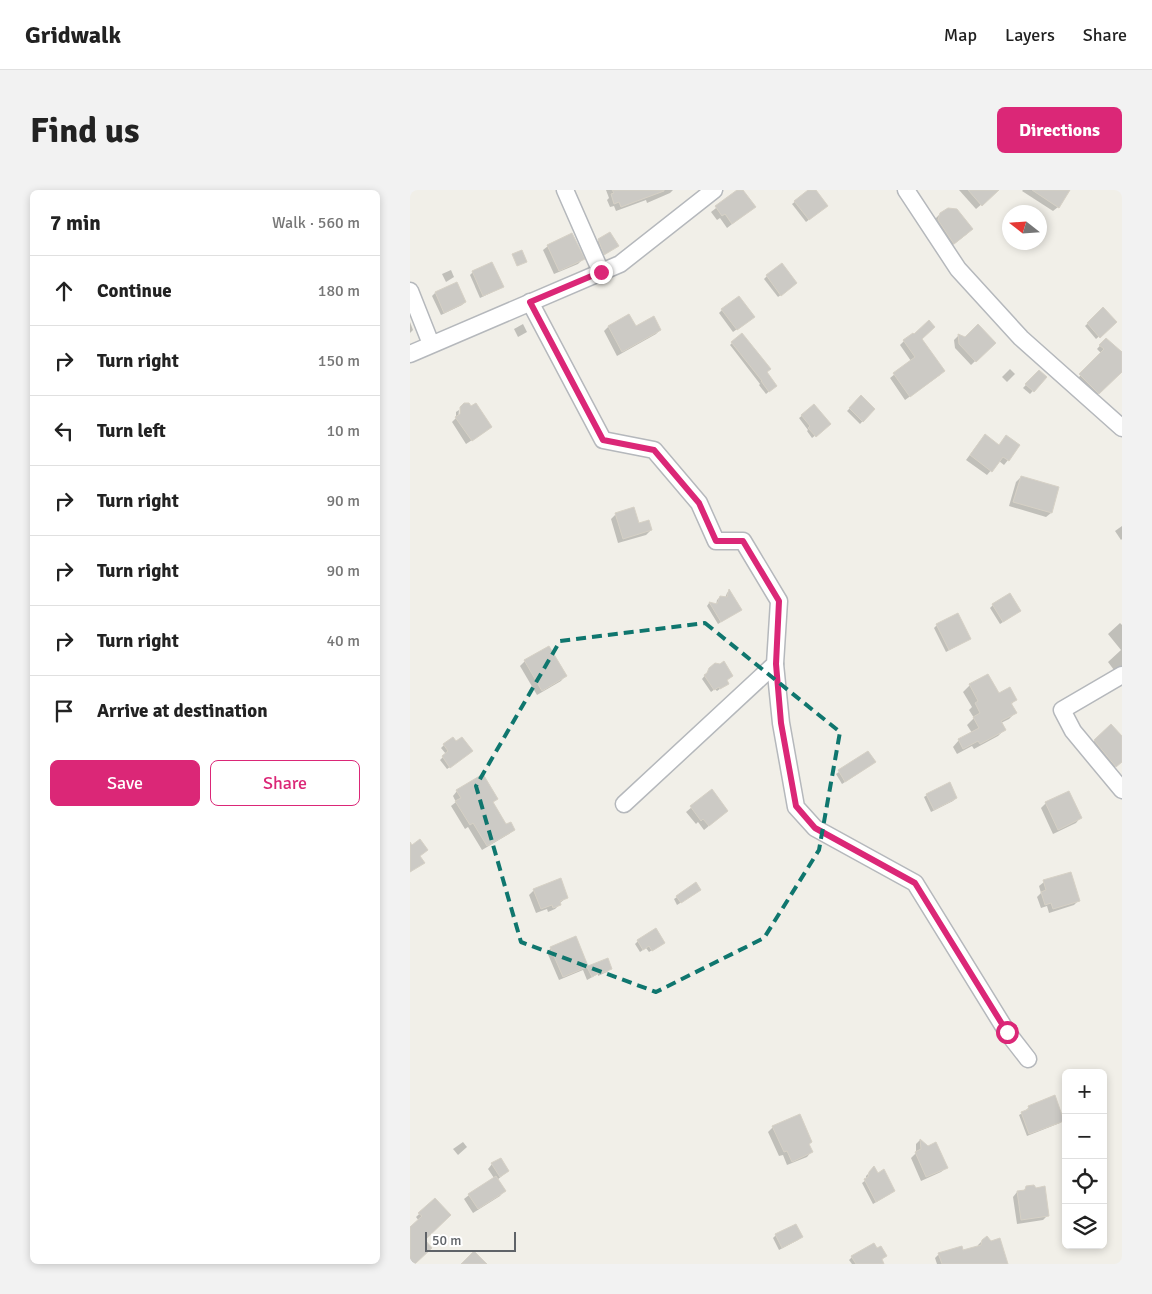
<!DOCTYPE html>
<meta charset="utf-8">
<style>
:root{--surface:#fff;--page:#f2f2f2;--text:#222;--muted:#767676;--line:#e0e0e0;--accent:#db2777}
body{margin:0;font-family:Signika,sans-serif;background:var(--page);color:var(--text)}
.controls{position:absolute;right:15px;bottom:15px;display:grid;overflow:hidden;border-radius:8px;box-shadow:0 2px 8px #0003}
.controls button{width:45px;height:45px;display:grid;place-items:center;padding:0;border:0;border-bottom:1px solid var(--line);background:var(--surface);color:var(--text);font:25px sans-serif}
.compass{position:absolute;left:592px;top:15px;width:45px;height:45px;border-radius:50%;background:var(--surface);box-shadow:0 2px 8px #0003;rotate:287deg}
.scale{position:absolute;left:15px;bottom:12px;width:91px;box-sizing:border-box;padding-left:5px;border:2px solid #5f6368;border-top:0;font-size:14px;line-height:18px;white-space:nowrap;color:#5f6368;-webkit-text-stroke:4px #fff;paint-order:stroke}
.stop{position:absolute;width:15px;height:15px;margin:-11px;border:4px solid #db2777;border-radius:50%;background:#fff}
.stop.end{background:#db2777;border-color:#fff;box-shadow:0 1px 5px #0008}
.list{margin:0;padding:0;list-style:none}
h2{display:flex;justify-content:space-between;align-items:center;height:65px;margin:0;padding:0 20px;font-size:21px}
h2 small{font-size:16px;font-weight:400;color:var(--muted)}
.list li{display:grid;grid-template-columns:32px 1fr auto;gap:15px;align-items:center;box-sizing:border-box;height:70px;padding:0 20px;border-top:1px solid var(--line)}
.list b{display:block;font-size:19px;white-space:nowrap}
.list em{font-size:16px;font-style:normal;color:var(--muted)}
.actions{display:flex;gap:10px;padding:15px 20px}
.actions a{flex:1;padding:11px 0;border:1px solid var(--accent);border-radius:8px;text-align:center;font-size:18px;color:var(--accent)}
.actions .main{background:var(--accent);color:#fff}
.icon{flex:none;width:28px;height:28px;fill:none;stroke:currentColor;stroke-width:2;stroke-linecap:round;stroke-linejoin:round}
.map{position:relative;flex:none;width:712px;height:1074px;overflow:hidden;border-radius:8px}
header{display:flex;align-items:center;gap:30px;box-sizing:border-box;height:70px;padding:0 25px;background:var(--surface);border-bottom:1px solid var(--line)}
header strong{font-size:24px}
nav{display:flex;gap:28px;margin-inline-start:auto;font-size:18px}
.intro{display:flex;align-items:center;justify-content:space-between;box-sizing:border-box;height:120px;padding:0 30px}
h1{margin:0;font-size:35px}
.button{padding:12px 22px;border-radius:8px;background:var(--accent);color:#fff;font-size:18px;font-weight:700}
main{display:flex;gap:30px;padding:0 30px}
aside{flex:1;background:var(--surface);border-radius:8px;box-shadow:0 2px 8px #0003}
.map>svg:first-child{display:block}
.shadow{fill:#0003}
.building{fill:#cccac5;stroke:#d6d1c6}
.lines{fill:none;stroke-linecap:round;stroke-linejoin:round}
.minor-casing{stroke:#b5b8bc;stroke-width:19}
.minor{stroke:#fff;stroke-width:16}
.route{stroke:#db2777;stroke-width:6}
.marked{fill:none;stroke:#0f766e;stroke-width:4;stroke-dasharray:10 6;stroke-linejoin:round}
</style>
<header>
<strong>Gridwalk</strong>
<nav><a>Map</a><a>Layers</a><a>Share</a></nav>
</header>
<div class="intro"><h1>Find us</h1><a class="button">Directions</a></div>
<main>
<aside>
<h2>7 min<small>Walk · 560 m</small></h2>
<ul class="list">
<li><svg class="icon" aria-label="ahead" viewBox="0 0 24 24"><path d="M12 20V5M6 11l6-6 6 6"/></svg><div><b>Continue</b></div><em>180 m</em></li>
<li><svg class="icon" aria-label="right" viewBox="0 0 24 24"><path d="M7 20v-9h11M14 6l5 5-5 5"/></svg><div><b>Turn right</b></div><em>150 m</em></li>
<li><svg class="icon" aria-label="left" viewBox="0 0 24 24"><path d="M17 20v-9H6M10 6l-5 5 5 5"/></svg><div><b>Turn left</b></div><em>10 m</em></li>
<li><svg class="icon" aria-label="right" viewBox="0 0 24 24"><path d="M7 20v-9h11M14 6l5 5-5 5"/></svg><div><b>Turn right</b></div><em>90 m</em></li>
<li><svg class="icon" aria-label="right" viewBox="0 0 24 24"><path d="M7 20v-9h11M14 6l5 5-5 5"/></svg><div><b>Turn right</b></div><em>90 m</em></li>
<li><svg class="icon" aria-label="right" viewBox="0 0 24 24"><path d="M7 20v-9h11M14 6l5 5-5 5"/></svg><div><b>Turn right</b></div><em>40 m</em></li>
<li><svg class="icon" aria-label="arrive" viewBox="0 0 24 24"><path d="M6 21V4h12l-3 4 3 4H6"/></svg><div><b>Arrive at destination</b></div></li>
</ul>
<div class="actions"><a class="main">Save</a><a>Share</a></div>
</aside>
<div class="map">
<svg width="712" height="1074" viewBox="0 0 712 1074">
<rect width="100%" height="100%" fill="#f1efe8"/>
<!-- shadow -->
<g class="shadow">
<polygon points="196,0 263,0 260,3 237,13 236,10 206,21 204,16 200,17 197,10 199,8"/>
<polygon points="329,0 331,0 339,21 317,38 310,28 307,30 301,22"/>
<polygon points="400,0 404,0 414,18 396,32 382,14"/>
<polygon points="549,0 588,0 566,19"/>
<polygon points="613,0 659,0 648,17 643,21 612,1"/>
<polygon points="530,24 557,44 539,58 524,35 525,29"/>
<polygon points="200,44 207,56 191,67 185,53"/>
<polygon points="138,56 173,69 168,74 144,84 133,60"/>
<polygon points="41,80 44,87 36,92 32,84"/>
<polygon points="63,82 92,97 89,99 70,108 60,85"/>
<polygon points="357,86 383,96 368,107 354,89"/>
<polygon points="46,94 55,112 52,115 31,125 22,106 25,103"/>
<polygon points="693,119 705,132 686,149 675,136"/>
<polygon points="312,120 340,130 323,142 309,123"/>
<polygon points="219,126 225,138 250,140 246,144 207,166 194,141 198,137"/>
<polygon points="0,132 3,140 0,143"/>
<polygon points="113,134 117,142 108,147 104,139"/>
<polygon points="548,146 556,148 584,153 561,175 545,158 544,150"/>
<polygon points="511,149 530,185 495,210 480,188 501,171 490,155 494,151"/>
<polygon points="696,149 710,162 712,161 712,179 685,207 667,189 692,164 687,159"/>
<polygon points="322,153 355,183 363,198 356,204 349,195 350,194 320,155"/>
<polygon points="600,179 605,184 597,192 592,187"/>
<polygon points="629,181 636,187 620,204 613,198"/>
<polygon points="451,207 464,219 450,234 437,221"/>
<polygon points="404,216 416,237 402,248 397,241 398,240 389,228"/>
<polygon points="49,220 48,230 76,241 56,254 42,232 46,228 46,222"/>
<polygon points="571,250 598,270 594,275 589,271 577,285 556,270"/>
<polygon points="611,287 641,323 636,327 599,316 606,292"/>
<polygon points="206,324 228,335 241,340 236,345 208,353 201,329"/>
<polygon points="712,336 712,349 711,350 705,341"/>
<polygon points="319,401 327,422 308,434 297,416 299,413 306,415 307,410 310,407 315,408 317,403"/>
<polygon points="583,415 610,421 590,434 580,418"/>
<polygon points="547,425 559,449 556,451 536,462 524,438 526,436"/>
<polygon points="710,433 712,435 712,478 709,480 704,480 698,472 711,460 698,444"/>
<polygon points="115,471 155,486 151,491 127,505 110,476"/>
<polygon points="300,479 315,491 314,496 307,501 305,499 301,502 292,489"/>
<polygon points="578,486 588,505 605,510 601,515 605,523 599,529 591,533 594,540 588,546 564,559 562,556 547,564 543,557 549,550 562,543 557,535 564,528 559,520 562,517 553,502 560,495"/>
<polygon points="701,536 712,548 712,571 701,580 680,555"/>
<polygon points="46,553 58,564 37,579 30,570 36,564 31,558 34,555"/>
<polygon points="458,562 461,575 432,594 426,584"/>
<polygon points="47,601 82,613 96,636 104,640 99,644 72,660 58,637 55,639 41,616 46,612 43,606"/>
<polygon points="301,601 312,625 294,640 288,632 286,634 276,622"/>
<polygon points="517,605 546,608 543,611 521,622 514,607"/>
<polygon points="636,613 670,628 666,633 643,644 631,618"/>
<polygon points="634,692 668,711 664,715 639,723 637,716 631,718 627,707 631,703 629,696"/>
<polygon points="124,700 157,707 150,713 150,714 145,719 138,722 137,719 126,723 119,705"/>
<polygon points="287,702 267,715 264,709 267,707"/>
<polygon points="166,748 178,777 201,778 197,782 188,786 188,784 177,790 173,780 149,790 137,762 141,758"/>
<polygon points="228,751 251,755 239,762 236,758 230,762 225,754"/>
<polygon points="619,917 653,930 650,933 617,946 609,925 616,921 616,920"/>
<polygon points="363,937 398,955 401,962 397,967 377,975 373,965 369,966 358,942"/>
<polygon points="510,950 536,978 531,982 511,991 501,968 506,963 506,954"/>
<polygon points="53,952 57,957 48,965 43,959"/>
<polygon points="82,974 98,981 87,990 94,1001 90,1006 63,1023 54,1009 59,1005 84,988 78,979"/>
<polygon points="464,978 480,1004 463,1014 452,993 456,990 456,986"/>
<polygon points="617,997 625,999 638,1025 633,1030 607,1034 603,1007 607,1002 612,1002"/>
<polygon points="25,1009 13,1050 3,1074 0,1074 0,1039 9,1031 6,1027"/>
<polygon points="366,1045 391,1047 388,1050 369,1060 363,1048"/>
<polygon points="572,1051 596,1074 527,1074 525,1068 529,1064 552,1062 568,1057 568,1055"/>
<polygon points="467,1059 475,1066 471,1070 472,1074 442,1074 439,1070 442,1067"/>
</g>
<!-- building -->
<g class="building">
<polygon points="202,0 254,0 254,1 211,17 209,12 204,14 201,4 204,3"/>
<polygon points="327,0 333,0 346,17 322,34 315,24 312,26 305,16"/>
<polygon points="398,0 406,0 418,16 399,30 384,11"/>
<polygon points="558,0 589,0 572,16"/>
<polygon points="622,0 660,0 649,18"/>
<polygon points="538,18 547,19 563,39 544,54 528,30 530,23"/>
<polygon points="200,42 209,56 194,65 188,49"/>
<polygon points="162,43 175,69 149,81 137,55"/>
<polygon points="112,60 117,72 107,76 102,64"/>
<polygon points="82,72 94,97 73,106 62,81"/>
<polygon points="372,73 387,93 371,106 356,85"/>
<polygon points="47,92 56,112 34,123 25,102"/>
<polygon points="329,106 345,127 327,140 311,119"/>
<polygon points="693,117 707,132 690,148 677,133"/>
<polygon points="219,124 226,136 244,126 251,140 212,162 198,136"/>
<polygon points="519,130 525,137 512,149 535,181 500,207 483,183 505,167 493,150 503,143 504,144"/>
<polygon points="568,134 586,153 566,172 549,154 548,144 555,147"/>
<polygon points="332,143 361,179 357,182 367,196 359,202 351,191 352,191 321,152"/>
<polygon points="696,148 712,162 712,182 689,204 669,184 694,159 689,155"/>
<polygon points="629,180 637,187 624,202 615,194"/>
<polygon points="451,205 465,219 453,232 439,218"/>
<polygon points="54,213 59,213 61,216 66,213 82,237 62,251 45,227 50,224 50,217"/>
<polygon points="404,214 421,234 406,247 398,238 400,236 391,225"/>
<polygon points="575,244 589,255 596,245 610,255 599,271 593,267 582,282 560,265"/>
<polygon points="611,286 649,297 642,323 603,312"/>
<polygon points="224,317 229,333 239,330 242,340 213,349 205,323"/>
<polygon points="319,399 332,420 311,432 299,412 307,414 310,406 317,407"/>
<polygon points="600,403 611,421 593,432 582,414"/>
<polygon points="548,423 561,449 539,460 526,434"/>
<polygon points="139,456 157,486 132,501 114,470"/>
<polygon points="314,471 323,486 317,490 319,494 310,499 309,497 304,500 294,485 297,483 299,478 305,473 310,474"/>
<polygon points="578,484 589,503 600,497 607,510 601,513 607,523 591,531 596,540 570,554 568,551 553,559 548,549 569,538 563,527 570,523 565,513 568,511 559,494"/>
<polygon points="701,534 712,546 712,572 706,577 684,550"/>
<polygon points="43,547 46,551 52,547 63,561 40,578 32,566 38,561 33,554"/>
<polygon points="458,561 466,572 435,592 428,580"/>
<polygon points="73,584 88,609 83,612 96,634 101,632 105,640 77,656 63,633 60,635 45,611 51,608 46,600"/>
<polygon points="540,592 547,608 524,620 516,604"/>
<polygon points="302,599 318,621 299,636 293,629 291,631 280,616"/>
<polygon points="659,601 672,628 648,640 635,612"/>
<polygon points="10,649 18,660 10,666 15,673 0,682 0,652 2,655"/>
<polygon points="661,682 670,711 643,719 641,713 635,715 631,702 636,700 633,690"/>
<polygon points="151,688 158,708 150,711 151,715 143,718 142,715 131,719 123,699"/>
<polygon points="286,692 291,700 271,713 266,706"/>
<polygon points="246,738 255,753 242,761 239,756 233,760 227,750"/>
<polygon points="166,746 178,776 198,768 202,779 192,783 192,781 182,787 177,777 153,787 140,757"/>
<polygon points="645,905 654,931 619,944 611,922 619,919 618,916"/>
<polygon points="390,924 402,952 399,954 403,962 382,972 377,961 374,962 362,936"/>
<polygon points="510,949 518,956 526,952 538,978 516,987 505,962 511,959"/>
<polygon points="91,968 99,981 90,987 81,973"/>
<polygon points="464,976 468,983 474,979 485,1001 466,1012 454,989 458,987 459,982"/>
<polygon points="86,986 96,1001 68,1019 58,1004"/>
<polygon points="624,995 626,998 635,996 639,1026 611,1030 607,1001 615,1000 616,996"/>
<polygon points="25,1008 41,1025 15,1050 22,1058 5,1074 0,1074 0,1037 12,1026 8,1023"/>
<polygon points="386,1034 393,1047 372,1058 365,1044"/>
<polygon points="577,1046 581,1051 590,1048 598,1074 532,1074 528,1063 552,1056 553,1060 571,1055 572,1050"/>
<polygon points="464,1053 467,1058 471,1056 477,1066 472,1069 474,1074 446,1074 441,1066"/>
<polygon points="64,1061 77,1074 51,1074"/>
</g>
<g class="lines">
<!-- minor casing -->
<g class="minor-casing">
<g id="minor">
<polyline points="155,0 191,82"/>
<polyline points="496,0 548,79 611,148 712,238"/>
<polyline points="0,101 21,154"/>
<polyline points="120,112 193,250 244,260 289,313 306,351 333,351 369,411 365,474 214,614"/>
<polyline points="0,164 210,74 304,0"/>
<polyline points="365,474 371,533 386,617 405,638 505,693 597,842 618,869"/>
<polyline points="712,485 652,520 663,541 712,600"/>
</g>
</g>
<!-- minor -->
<use href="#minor" class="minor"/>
</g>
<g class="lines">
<!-- route -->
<polyline class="route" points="191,82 120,112 193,250 244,260 289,313 306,351 333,351 369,411 366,474 371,533 386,616 405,638 505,693 597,842"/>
</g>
<!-- marked area -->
<path class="marked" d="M295 433 430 542 409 660 354 748 246 802 111 752 66 596 150 451Z"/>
</svg>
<div class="controls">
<button>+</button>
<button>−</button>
<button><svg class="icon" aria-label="locate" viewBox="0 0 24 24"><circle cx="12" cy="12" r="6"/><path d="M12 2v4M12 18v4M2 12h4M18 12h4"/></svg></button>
<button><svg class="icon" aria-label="layers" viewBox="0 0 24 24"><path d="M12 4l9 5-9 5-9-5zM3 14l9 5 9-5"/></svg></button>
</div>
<svg class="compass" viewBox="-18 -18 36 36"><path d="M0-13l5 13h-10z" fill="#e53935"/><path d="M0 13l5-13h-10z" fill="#767676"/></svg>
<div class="scale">50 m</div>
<div class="stop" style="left:597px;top:842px"></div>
<div class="stop end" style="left:191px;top:82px"></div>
</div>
</main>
